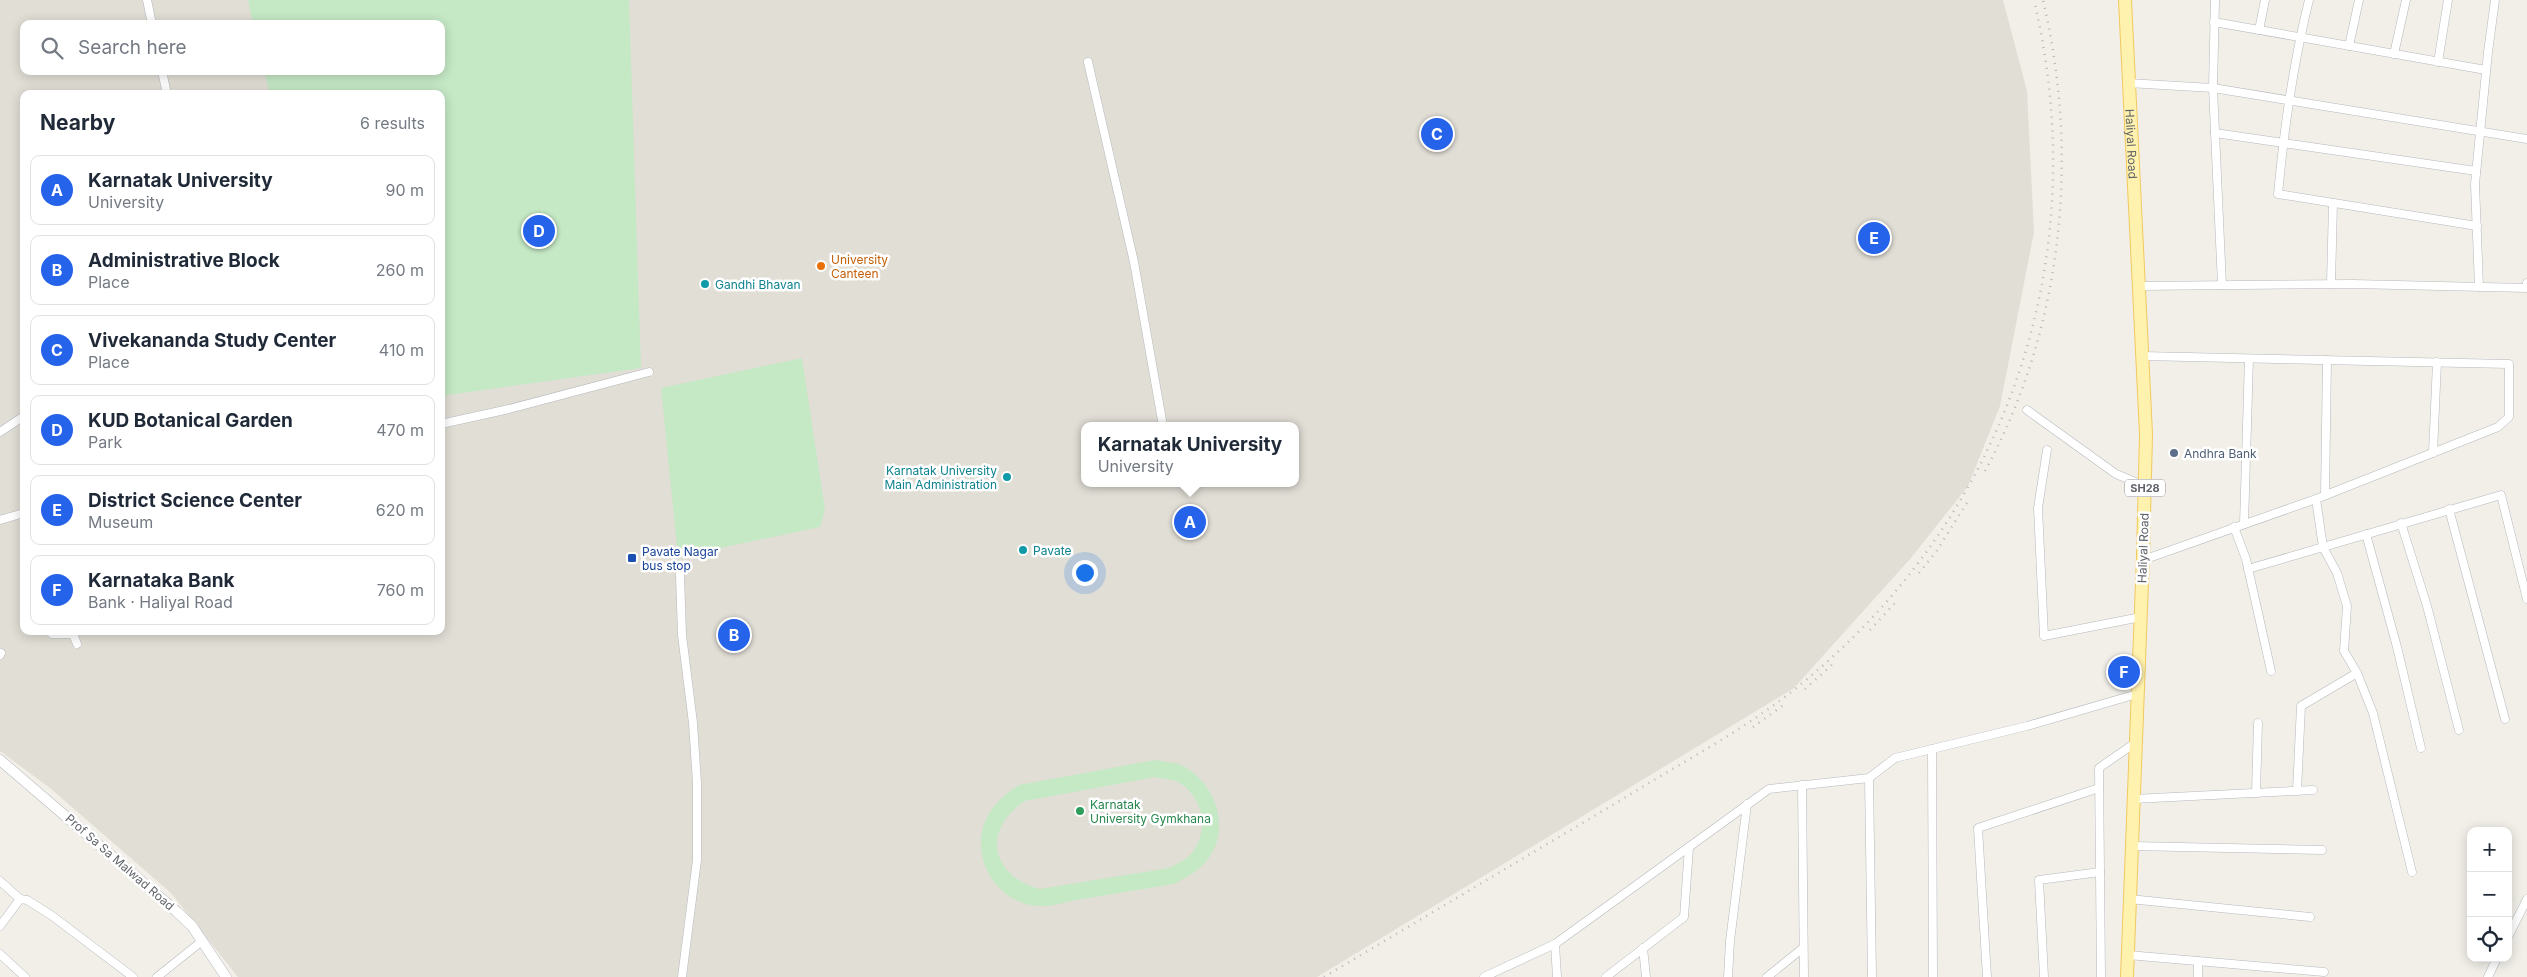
<!DOCTYPE html>
<meta charset="utf-8">
<style>
:root{--surface:#fff;--page:#f6f6f7;--text:#1f2937;--muted:#747a83;--line:#e0e1e3;--accent:#2563eb}
body{margin:0;font-family:Inter,sans-serif;background:var(--page);color:var(--text)}
.controls{position:absolute;right:15px;bottom:15px;display:grid;overflow:hidden;border-radius:10px;box-shadow:0 2px 12px #0003}
.controls button{width:45px;height:45px;display:grid;place-items:center;padding:0;border:0;border-bottom:1px solid var(--line);background:var(--surface);color:var(--text);font:25px sans-serif}
.you{position:absolute;left:1084px;top:572px;width:18px;height:18px;margin:-12px;border:4px solid #fff;border-radius:50%;background:#1a73e8;box-shadow:0 0 0 8px #1a73e833}
.badge{display:grid;place-items:center;width:32px;height:32px;border-radius:50%;background:var(--accent);color:#fff;font-size:16px;font-weight:700}
.pin{position:absolute;translate:-50% -50%;border:2px solid #fff;box-shadow:0 1px 5px #0006}
.popup{position:absolute;left:1081px;top:422px;width:218px;height:65px;box-sizing:border-box;display:grid;place-content:center;border-radius:10px;background:var(--surface);filter:drop-shadow(0 1px 4px #0005);font-size:16px;white-space:nowrap;color:var(--muted)}
.popup b{font-size:19px;color:var(--text)}
.popup::after{content:'';position:absolute;left:50%;top:100%;margin-left:-10px;border:10px solid transparent;border-top-color:var(--surface)}
.list{margin:0;padding:0;list-style:none}
h2{display:flex;justify-content:space-between;align-items:center;height:65px;margin:0;padding:0 20px;font-size:21px}
h2 small{font-size:16px;font-weight:400;color:var(--muted)}
.list li{display:grid;grid-template-columns:32px 1fr auto;gap:15px;align-items:center;box-sizing:border-box;height:70px;margin:0 10px 10px;padding:0 10px;border:1px solid var(--line);border-radius:10px}
.list b{display:block;font-size:19px;white-space:nowrap}
.list p{margin:0;font-size:16px;white-space:nowrap;color:var(--muted)}
.list em{font-size:16px;font-style:normal;color:var(--muted)}
.icon{flex:none;width:28px;height:28px;fill:none;stroke:currentColor;stroke-width:2;stroke-linecap:round;stroke-linejoin:round}
.map{position:relative;flex:none;width:2527px;height:977px;overflow:hidden}
.search{position:absolute;background:var(--surface);box-shadow:0 2px 12px #0003;left:20px;top:20px;width:425px;height:55px;display:flex;align-items:center;gap:12px;box-sizing:border-box;padding:0 18px;border-radius:10px;color:var(--muted);font-size:19px}
.panel{position:absolute;background:var(--surface);box-shadow:0 2px 12px #0003;left:20px;top:90px;width:425px;height:545px;border-radius:10px}
.map>svg:first-child{display:block}
.education{fill:#e1ded6;fill-rule:evenodd}
.green{fill:#c5e8c5;fill-rule:evenodd}
.lines{fill:none;stroke-linecap:round;stroke-linejoin:round}
.minor-casing{stroke:#b5b8bc;stroke-width:9}
.tertiary-casing{stroke:#b5b8bc;stroke-width:11}
.primary-casing{stroke:#f2c960;stroke-width:14}
.minor{stroke:#fff;stroke-width:8}
.tertiary{stroke:#fff;stroke-width:10}
.primary{stroke:#fff2af;stroke-width:12}
.rail{stroke:#b6b7b8;stroke-width:2.5;stroke-dasharray:1 6;stroke-linecap:butt}
.food-dot{fill:#e8710a;stroke:#fff;stroke-width:2}
.culture-dot{fill:#0f9aa8;stroke:#fff;stroke-width:2}
.service-dot{fill:#5c6f8a;stroke:#fff;stroke-width:2}
.transit-dot{fill:#1a4fb4;stroke:#fff;stroke-width:2}
.leisure-dot{fill:#2e9e5b;stroke:#fff;stroke-width:2}
.labels{text-anchor:middle;dominant-baseline:central;stroke-width:5;stroke-linejoin:round;paint-order:stroke}
.shield{fill:#fff;stroke:#8f9295;stroke-width:1}
.shield-label{font-size:11px;font-weight:bold;fill:#5f6368}
.street-label{font-size:12px;fill:#5f6368;stroke:#fff}
.food-label{font-size:12px;fill:#c56008;stroke:#fff;text-anchor:start}
.culture-label{font-size:12px;fill:#0d838f;stroke:#fff;text-anchor:start}
.service-label{font-size:12px;fill:#4e5e75;stroke:#fff;text-anchor:start}
.transit-label{font-size:12px;fill:#164399;stroke:#fff;text-anchor:start}
.leisure-label{font-size:12px;fill:#27864d;stroke:#fff;text-anchor:start}
</style>
<div class="map">
<svg width="2527" height="977" viewBox="0 0 2527 977">
<rect width="100%" height="100%" fill="#f1efe8"/>
<!-- education -->
<path class="education" d="M0 0H2003L2027 91 2034 232 2000 406 1968 486 1911 558 1794 688 1317 977H238L171 893 50 788 0 751ZM24 24H441V71H24ZM24 94H441V631H24ZM1085 426H1295V483H1085Z"/>
<!-- green -->
<g class="green">
<polygon points="248,0 629,0 641,368 441,396 441,94 270,94 264,71 441,71 441,24 253,24"/>
<polygon points="802,358 825,510 820,527 678,557 661,388"/>
<path d="M1155 760C1164 762 1177 762 1185 767 1216 785 1231 828 1208 859 1199 871 1187 877 1174 884 1142 889 1109 895 1076 900 1065 902 1050 907 1039 906 1007 905 982 876 981 846 980 817 997 799 1019 785ZM1155 777C1162 779 1171 779 1178 782 1201 795 1210 827 1194 850 1188 859 1179 863 1169 868L1040 889C990 876 982 829 1025 801Z"/>
</g>
<g class="lines">
<!-- minor casing -->
<g class="minor-casing">
<g id="minor">
<polyline points="147,0 152,24"/>
<polyline points="2215,0 2213,88 2222,285"/>
<path d="M2309 0C2293 64 2284 129 2278 194L2477 226"/>
<polyline points="2214,22 2486,70"/>
<polyline points="2259,30 2265,0"/>
<polyline points="2349,46 2359,0"/>
<polyline points="2394,54 2406,0"/>
<polyline points="1088,62 1134,262 1163,426"/>
<polyline points="2438,62 2448,0"/>
<polyline points="162,71 167,94"/>
<polyline points="2128,83 2213,88 2527,139"/>
<polyline points="2215,133 2476,171"/>
<polyline points="2331,284 2333,203"/>
<polyline points="2138,286 2353,284 2527,288 2527,283"/>
<polyline points="2479,287 2475,184 2488,52 2495,0"/>
<polyline points="2142,356 2509,364 2509,417 2498,427 2316,499 2143,560"/>
<polyline points="2027,410 2116,474 2145,486"/>
<polyline points="441,424 509,409 649,372"/>
<polyline points="0,432 24,416"/>
<polyline points="2047,450 2038,508 2044,636 2141,617"/>
<polyline points="2433,453 2437,362"/>
<polyline points="2325,495 2327,360"/>
<polyline points="2316,499 2323,547 2337,573 2347,606 2344,651 2357,673 2373,713 2412,872"/>
<polyline points="2449,509 2505,719"/>
<polyline points="0,520 24,513"/>
<polyline points="2401,523 2427,606 2459,730"/>
<polyline points="2244,524 2249,359"/>
<polyline points="2234,527 2246,559 2271,671"/>
<polyline points="2366,534 2397,647 2421,748"/>
<polyline points="2248,569 2501,495 2527,599"/>
<polyline points="680,575 682,635 693,723 697,783 697,860 682,977"/>
<polyline points="72,631 77,644"/>
<polyline points="52,634 73,634"/>
<polyline points="0,655 1,653"/>
<polyline points="1932,749 1933,977"/>
<polyline points="1869,778 1872,977"/>
<polyline points="1802,785 1804,977"/>
<polyline points="2297,791 2301,706 2357,673"/>
<polyline points="2256,793 2258,723"/>
<polyline points="2133,799 2313,790"/>
<polyline points="2131,846 2322,850"/>
<polyline points="0,881 20,899 27,900 51,915 133,977"/>
<polyline points="2129,899 2310,917"/>
<polyline points="0,926 20,899"/>
<polyline points="2508,937 2527,899"/>
<polyline points="1555,944 1557,977"/>
<polyline points="1643,948 1646,977"/>
<polyline points="0,954 25,977"/>
<polyline points="2128,955 2324,972"/>
<polyline points="2198,961 2198,977"/>
<polyline points="157,977 202,941"/>
<polyline points="1484,977 1555,944 1769,789 1869,778 1895,758 2027,726 2137,694"/>
<polyline points="1606,977 1684,917 1689,847"/>
<polyline points="1728,977 1730,941 1747,804"/>
<polyline points="1767,977 1803,948"/>
<polyline points="1987,977 1978,828 2099,788"/>
<polyline points="2044,977 2039,880 2100,872"/>
<polyline points="2101,977 2099,768 2135,743"/>
<polyline points="2488,977 2497,958"/>
</g>
</g>
<!-- tertiary casing -->
<g class="tertiary-casing">
<polyline id="tertiary" points="0,760 177,912 192,926 226,977"/>
</g>
<!-- primary casing -->
<g class="primary-casing">
<g id="primary">
<path id="s1" d="M2125 0 2146 434 2143 556 2127 977"/>
</g>
</g>
<!-- minor -->
<use href="#minor" class="minor"/>
<!-- tertiary -->
<use href="#tertiary" class="tertiary"/>
<!-- primary -->
<use href="#primary" class="primary"/>
<!-- rail -->
<g class="rail">
<path d="M1985 471C2063 328 2080 157 2043 0"/>
<polyline points="1919,573 1936,552 1968,501"/>
<polyline points="1870,630 1895,603"/>
<polyline points="1805,689 1833,664"/>
<polyline points="1753,727 1785,704"/>
<path d="M1324 977C1423 918 1522 859 1621 800 1679 764 1741 732 1795 689 2005 521 2096 262 2034 0"/>
</g>
</g>
<!-- markers -->
<circle class="food-dot" cx="821" cy="266" r="5"/>
<g class="culture-dot">
<circle cx="705" cy="284" r="5"/>
<circle cx="1007" cy="477" r="5"/>
<circle cx="1023" cy="550" r="5"/>
</g>
<circle class="service-dot" cx="2174" cy="453" r="5"/>
<rect class="transit-dot" x="627" y="553" width="10" height="10" rx="2.5"/>
<circle class="leisure-dot" cx="1080" cy="811" r="5"/>
<g class="labels">
<!-- shield labels -->
<rect class="shield" x="2125" y="479.5" width="40" height="17" rx="4"/>
<g class="shield-label">
<text x="2145" y="488">SH28</text>
</g>
<!-- street labels -->
<g class="street-label">
<text stroke="none"><textPath href="#s1" startOffset="144">Haliyal Road</textPath></text>
<text transform="translate(2143 548) rotate(-88)">Haliyal Road</text>
<text transform="translate(120 862) rotate(41)">Prof Sa Sa Malwad Road</text>
</g>
<!-- food labels -->
<g class="food-label">
<text x="831" y="259">University<tspan x="831" dy="14">Canteen</tspan></text>
</g>
<!-- culture labels -->
<g class="culture-label">
<text x="715" y="284">Gandhi Bhavan</text>
<text x="997" y="470" text-anchor="end">Karnatak University<tspan x="997" dy="14">Main Administration</tspan></text>
<text x="1033" y="550">Pavate</text>
</g>
<!-- service labels -->
<g class="service-label">
<text x="2184" y="453">Andhra Bank</text>
</g>
<!-- transit labels -->
<g class="transit-label">
<text x="642" y="551">Pavate Nagar<tspan x="642" dy="14">bus stop</tspan></text>
</g>
<!-- leisure labels -->
<g class="leisure-label">
<text x="1090" y="804">Karnatak<tspan x="1090" dy="14">University Gymkhana</tspan></text>
</g>
</g>
</svg>
<div class="controls">
<button>+</button>
<button>−</button>
<button><svg class="icon" aria-label="locate" viewBox="0 0 24 24"><circle cx="12" cy="12" r="6"/><path d="M12 2v4M12 18v4M2 12h4M18 12h4"/></svg></button>
</div>
<div class="you"></div>
<div class="pin badge" style="left:1190px;top:522px">A</div>
<div class="popup"><b>Karnatak University</b>University</div>
<div class="pin badge" style="left:734px;top:635px">B</div>
<div class="pin badge" style="left:1437px;top:134px">C</div>
<div class="pin badge" style="left:539px;top:231px">D</div>
<div class="pin badge" style="left:1874px;top:238px">E</div>
<div class="pin badge" style="left:2124px;top:672px">F</div>
<div class="search"><svg class="icon" aria-label="search" viewBox="0 0 24 24"><circle cx="10" cy="10" r="6"/><path d="M15 15l6 6"/></svg>Search here</div>
<section class="panel">
<h2>Nearby<small>6 results</small></h2>
<ul class="list">
<li><span class="badge">A</span><div><b>Karnatak University</b><p>University</p></div><em>90 m</em></li>
<li><span class="badge">B</span><div><b>Administrative Block</b><p>Place</p></div><em>260 m</em></li>
<li><span class="badge">C</span><div><b>Vivekananda Study Center</b><p>Place</p></div><em>410 m</em></li>
<li><span class="badge">D</span><div><b>KUD Botanical Garden</b><p>Park</p></div><em>470 m</em></li>
<li><span class="badge">E</span><div><b>District Science Center</b><p>Museum</p></div><em>620 m</em></li>
<li><span class="badge">F</span><div><b>Karnataka Bank</b><p>Bank · Haliyal Road</p></div><em>760 m</em></li>
</ul>
</section>
</div>
